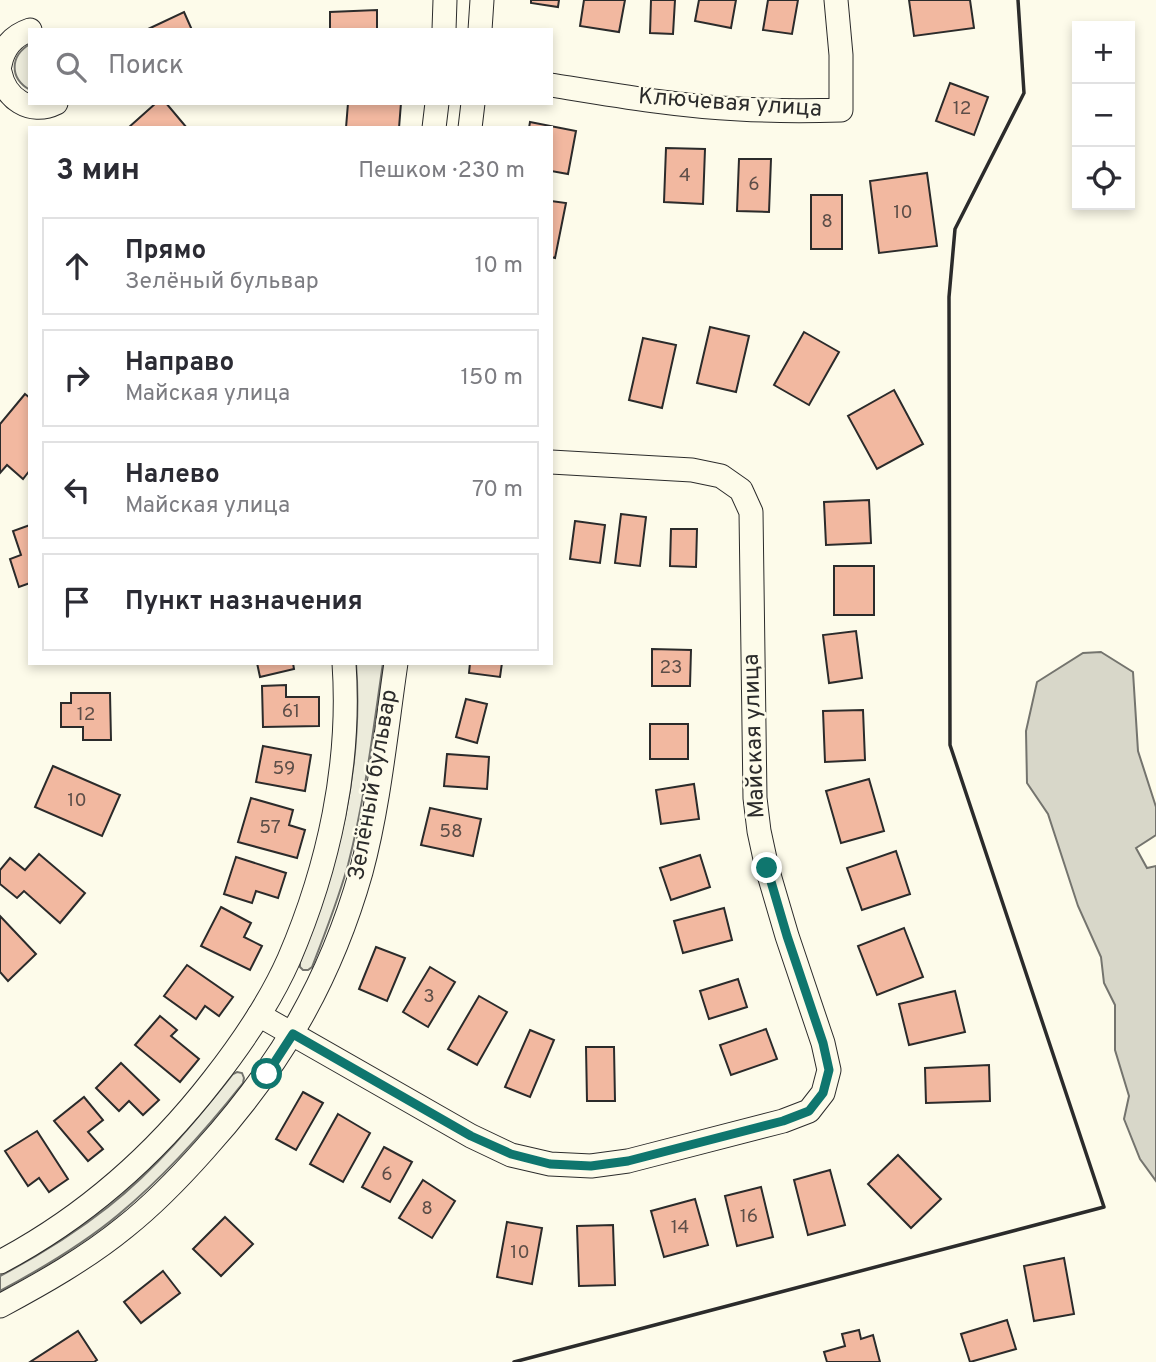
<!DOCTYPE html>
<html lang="ru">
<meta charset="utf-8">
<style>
:root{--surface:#fff;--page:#f7f7f7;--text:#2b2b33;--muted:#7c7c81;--line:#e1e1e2}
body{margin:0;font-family:Overpass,sans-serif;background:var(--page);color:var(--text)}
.controls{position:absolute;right:21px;top:21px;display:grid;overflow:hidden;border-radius:0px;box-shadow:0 4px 10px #0003}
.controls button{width:63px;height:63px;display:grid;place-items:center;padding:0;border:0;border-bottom:2px solid var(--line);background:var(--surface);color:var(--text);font:35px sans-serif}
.stop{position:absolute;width:21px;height:21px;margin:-16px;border:5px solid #0f766e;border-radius:50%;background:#fff}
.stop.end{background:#0f766e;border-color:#fff;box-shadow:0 2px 7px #0008}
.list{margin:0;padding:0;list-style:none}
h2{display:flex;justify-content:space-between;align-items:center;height:91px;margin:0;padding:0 28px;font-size:30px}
h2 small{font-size:23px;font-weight:400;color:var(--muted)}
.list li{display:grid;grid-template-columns:46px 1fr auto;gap:21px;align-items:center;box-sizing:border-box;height:98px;margin:0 14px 14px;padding:0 14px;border:2px solid var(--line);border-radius:0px}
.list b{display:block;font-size:26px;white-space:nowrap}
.list p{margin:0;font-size:23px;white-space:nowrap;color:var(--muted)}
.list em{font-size:23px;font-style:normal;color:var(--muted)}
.icon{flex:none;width:38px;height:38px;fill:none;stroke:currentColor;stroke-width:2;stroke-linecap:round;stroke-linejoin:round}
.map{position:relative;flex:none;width:1156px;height:1362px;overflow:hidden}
.search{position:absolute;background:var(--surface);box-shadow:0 4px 10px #0003;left:28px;top:28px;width:525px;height:77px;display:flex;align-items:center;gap:18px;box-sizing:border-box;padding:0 24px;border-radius:0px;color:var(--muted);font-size:26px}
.panel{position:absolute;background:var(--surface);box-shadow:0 4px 10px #0003;left:28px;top:126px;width:525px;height:539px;border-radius:0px}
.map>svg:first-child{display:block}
.green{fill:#ecebdb;stroke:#74746e;stroke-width:2}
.water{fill:#d8d7c9;stroke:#74746e;stroke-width:2}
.building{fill:#f2b8a0;stroke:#2b2b2b;stroke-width:2}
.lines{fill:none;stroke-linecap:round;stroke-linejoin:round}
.minor-casing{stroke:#2b2b2b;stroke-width:25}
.minor{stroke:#fdfbea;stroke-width:23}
.wall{stroke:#2b2b2b;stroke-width:3.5}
.route{stroke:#0f766e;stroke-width:9}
.labels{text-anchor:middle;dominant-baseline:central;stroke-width:5;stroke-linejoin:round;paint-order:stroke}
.number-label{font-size:19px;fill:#5d4e48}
.street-label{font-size:23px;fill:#2b2b2b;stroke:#fdfbea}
</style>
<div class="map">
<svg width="1156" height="1362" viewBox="0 0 1156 1362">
<rect width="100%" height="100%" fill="#fdfbea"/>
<!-- green -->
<g class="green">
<path d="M30 44V90C9 78 10 56 30 44Z"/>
<path d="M356 663H383C373 731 365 799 348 865 338 900 325 934 312 967L308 970H303L300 967V962C338 864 364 769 356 663Z"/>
<path d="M237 1072 242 1073 244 1078 243 1083C205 1131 165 1176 118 1215 82 1245 41 1269 0 1291V1276C38 1256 75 1233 108 1207 156 1169 195 1122 233 1074Z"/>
</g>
<!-- water -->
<polygon class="water" points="1101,652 1133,672 1138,751 1156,807 1156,835 1136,848 1147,868 1156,866 1156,1181 1140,1159 1124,1119 1129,1096 1115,1050 1115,1005 1104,983 1101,957 1078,906 1048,814 1027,783 1026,731 1037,682 1083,653"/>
<!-- building -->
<g class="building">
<polygon points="531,0 559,0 558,7 531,3"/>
<polygon points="584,0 625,0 619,32 580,26"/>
<polygon points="651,0 675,0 673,34 650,33"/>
<polygon points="699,0 736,0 731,28 695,21"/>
<polygon points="768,0 798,0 792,34 763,30"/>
<polygon points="909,0 970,0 974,28 914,36"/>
<polygon points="377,10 377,30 330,30 330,12"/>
<polygon points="184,12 192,30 146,30"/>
<polygon points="950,83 988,97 974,135 936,121"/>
<polygon points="156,103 166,103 187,128 128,128"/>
<polygon points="348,103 401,103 399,128 346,128"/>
<polygon points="530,122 576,131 568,174 551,171 551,128 529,128"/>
<polygon points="666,148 705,149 703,204 664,202"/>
<polygon points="739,159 771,159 769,212 737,211"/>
<polygon points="927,173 937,246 879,253 870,181"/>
<rect x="811" y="195" width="31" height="54"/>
<polygon points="551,201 566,203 555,258 551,257"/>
<polygon points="710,327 749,336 736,392 697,383"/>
<polygon points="804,332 839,352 809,405 774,385"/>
<polygon points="643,338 676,345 662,408 629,400"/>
<polygon points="894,390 923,444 877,469 848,416"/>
<polygon points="25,394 30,398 30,470 23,479 7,465 0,473 0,424"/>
<polygon points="869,500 871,543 826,545 824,502"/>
<polygon points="621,514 646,517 640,566 615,563"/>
<polygon points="575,521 605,525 600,563 570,559"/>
<polygon points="30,525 30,583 19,587 10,559 21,555 13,531"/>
<polygon points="671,529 697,529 696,567 670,566"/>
<rect x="834" y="566" width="40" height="49"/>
<polygon points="856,631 862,678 829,683 823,635"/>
<polygon points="652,649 691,650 690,686 652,686"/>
<polygon points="257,663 293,663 294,669 260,677"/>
<polygon points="470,663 502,663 500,677 469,673"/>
<polygon points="286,685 286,697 319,697 319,726 263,727 262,686"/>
<polygon points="71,693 110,693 111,740 83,740 83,727 61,727 61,703 71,703"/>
<polygon points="466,699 487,704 477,743 456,737"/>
<polygon points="863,710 865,760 825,762 823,711"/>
<rect x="650" y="724" width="38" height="35"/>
<polygon points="263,746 311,755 305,791 256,782"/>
<polygon points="447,754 489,757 487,789 444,786"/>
<polygon points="53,766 120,795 102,836 35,807"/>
<polygon points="869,779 884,831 841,843 826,791"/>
<polygon points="694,784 699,819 661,824 656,790"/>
<polygon points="251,798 293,810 289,825 305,830 297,858 238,842"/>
<polygon points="430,808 481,819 473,856 421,845"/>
<polygon points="896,851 910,894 862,910 847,868"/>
<polygon points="39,854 85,893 60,923 24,891 17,898 0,884 0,870 10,858 25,870"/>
<polygon points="700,855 710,887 671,900 660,868"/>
<polygon points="236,857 286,873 278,898 256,891 252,903 224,894"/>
<polygon points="221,907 251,923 244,937 262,946 250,970 201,946"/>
<polygon points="724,908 732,940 683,953 674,921"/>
<polygon points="0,916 36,954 8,981 0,972"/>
<polygon points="904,928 923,977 877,995 858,946"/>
<polygon points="376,947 405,958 387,1001 359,989"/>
<polygon points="187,965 233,997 219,1016 205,1006 196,1019 164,996"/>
<polygon points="430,967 455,982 428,1027 403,1012"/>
<polygon points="738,979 747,1007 709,1019 700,991"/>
<polygon points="955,991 965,1032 909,1045 899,1004"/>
<polygon points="479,996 507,1012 477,1065 448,1049"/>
<polygon points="160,1016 177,1030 171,1036 199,1059 180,1082 135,1045"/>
<polygon points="766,1029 777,1059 731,1075 720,1045"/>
<polygon points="530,1030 554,1040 530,1097 505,1087"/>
<polygon points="586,1047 614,1047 615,1101 587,1101"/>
<polygon points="121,1063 159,1100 143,1115 129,1101 119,1111 96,1088"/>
<polygon points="989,1065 990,1101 926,1103 925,1068"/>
<polygon points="303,1092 323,1103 296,1150 276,1139"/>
<polygon points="84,1097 103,1120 88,1132 103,1149 88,1161 54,1121"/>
<polygon points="338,1114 370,1133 343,1182 310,1164"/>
<polygon points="37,1131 68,1179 49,1192 39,1178 28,1186 5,1151"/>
<polygon points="384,1147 412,1162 390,1202 362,1187"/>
<polygon points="898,1155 941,1199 911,1228 868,1184"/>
<polygon points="830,1170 845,1225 808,1235 794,1180"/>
<polygon points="423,1180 455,1201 432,1238 399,1218"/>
<polygon points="761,1187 773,1237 737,1246 725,1196"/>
<polygon points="695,1199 708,1245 664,1257 651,1211"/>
<polygon points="225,1217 253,1244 221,1276 193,1249"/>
<polygon points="507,1222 542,1228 532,1284 497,1277"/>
<polygon points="613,1225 615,1285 579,1286 577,1226"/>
<polygon points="1064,1258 1074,1314 1034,1321 1024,1266"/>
<polygon points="163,1271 180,1293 141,1323 124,1302"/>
<polygon points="1007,1320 1016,1349 970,1362 961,1334"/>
<polygon points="859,1330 861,1339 873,1335 880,1362 827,1362 824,1352 845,1346 842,1334"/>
<polygon points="78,1331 97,1360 94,1362 30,1362"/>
</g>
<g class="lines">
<!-- minor casing -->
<g class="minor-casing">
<g id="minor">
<polyline points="444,30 445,0"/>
<polyline points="480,30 482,0"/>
<path d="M0 65C3 48 12 36 30 30"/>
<path d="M0 72C5 98 30 116 56 103"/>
<path d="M551 85C613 95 676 106 739 109 773 111 807 111 841 110V55L836 0"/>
<polyline points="434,128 437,103"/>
<polyline points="470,128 473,103"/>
<polyline points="259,1015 471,1136 511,1155 550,1164 591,1166 628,1161 783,1121 809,1111 823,1093 829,1070 823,1043 787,936 767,868 759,831 755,798 751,512 741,490 721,476 692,470 551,462"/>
<path d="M0 1262C85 1217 154 1156 213 1080 242 1043 270 1002 289 959 329 866 351 764 344 663"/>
<path d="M0 1306C43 1283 87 1258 125 1227 154 1204 180 1177 204 1150 280 1066 330 981 361 872 379 806 386 731 396 663"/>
</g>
</g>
<!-- minor -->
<use href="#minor" class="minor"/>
<!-- wall -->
<polyline class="wall" points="514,1362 1104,1207 950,745 949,297 955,229 1024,93 1018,0"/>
</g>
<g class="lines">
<!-- route -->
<polyline class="route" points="267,1074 293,1034 471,1136 511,1154 550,1164 591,1166 628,1161 783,1121 809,1111 823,1093 829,1070 823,1043 787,936 767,868"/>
</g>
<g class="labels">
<!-- number labels -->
<g class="number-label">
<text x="962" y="109">12</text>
<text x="685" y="176">4</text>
<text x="754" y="185">6</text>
<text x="903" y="213">10</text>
<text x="827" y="222">8</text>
<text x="671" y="668">23</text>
<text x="291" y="712">61</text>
<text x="86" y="715">12</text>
<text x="284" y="769">59</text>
<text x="77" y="801">10</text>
<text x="270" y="828">57</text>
<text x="451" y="832">58</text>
<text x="429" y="997">3</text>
<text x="387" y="1175">6</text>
<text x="427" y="1209">8</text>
<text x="749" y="1217">16</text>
<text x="680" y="1228">14</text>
<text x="520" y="1253">10</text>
</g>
<!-- street labels -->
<g class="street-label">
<text transform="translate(730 104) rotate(4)">Ключевая улица</text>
<text transform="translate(755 736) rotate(-92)">Майская улица</text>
<text transform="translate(374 785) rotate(-80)">Зелёный бульвар</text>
</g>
</g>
</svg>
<div class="controls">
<button>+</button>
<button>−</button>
<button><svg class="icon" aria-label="locate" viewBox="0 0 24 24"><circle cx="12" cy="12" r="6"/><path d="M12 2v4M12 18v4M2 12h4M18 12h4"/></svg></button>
</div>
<div class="stop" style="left:267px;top:1074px"></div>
<div class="stop end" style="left:767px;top:868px"></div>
<div class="search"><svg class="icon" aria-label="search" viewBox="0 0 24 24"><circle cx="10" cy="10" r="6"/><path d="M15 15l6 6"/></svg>Поиск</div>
<section class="panel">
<h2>3 мин<small>Пешком · 230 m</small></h2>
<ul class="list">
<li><svg class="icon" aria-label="ahead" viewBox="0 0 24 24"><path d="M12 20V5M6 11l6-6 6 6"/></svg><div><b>Прямо</b><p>Зелёный бульвар</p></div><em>10 m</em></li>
<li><svg class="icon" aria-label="right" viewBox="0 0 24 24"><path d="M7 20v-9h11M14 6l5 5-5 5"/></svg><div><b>Направо</b><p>Майская улица</p></div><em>150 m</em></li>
<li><svg class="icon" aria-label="left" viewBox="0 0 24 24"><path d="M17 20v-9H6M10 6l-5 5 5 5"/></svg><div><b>Налево</b><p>Майская улица</p></div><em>70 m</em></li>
<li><svg class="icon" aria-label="arrive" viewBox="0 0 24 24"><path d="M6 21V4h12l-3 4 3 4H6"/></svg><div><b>Пункт назначения</b></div></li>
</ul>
</section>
</div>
